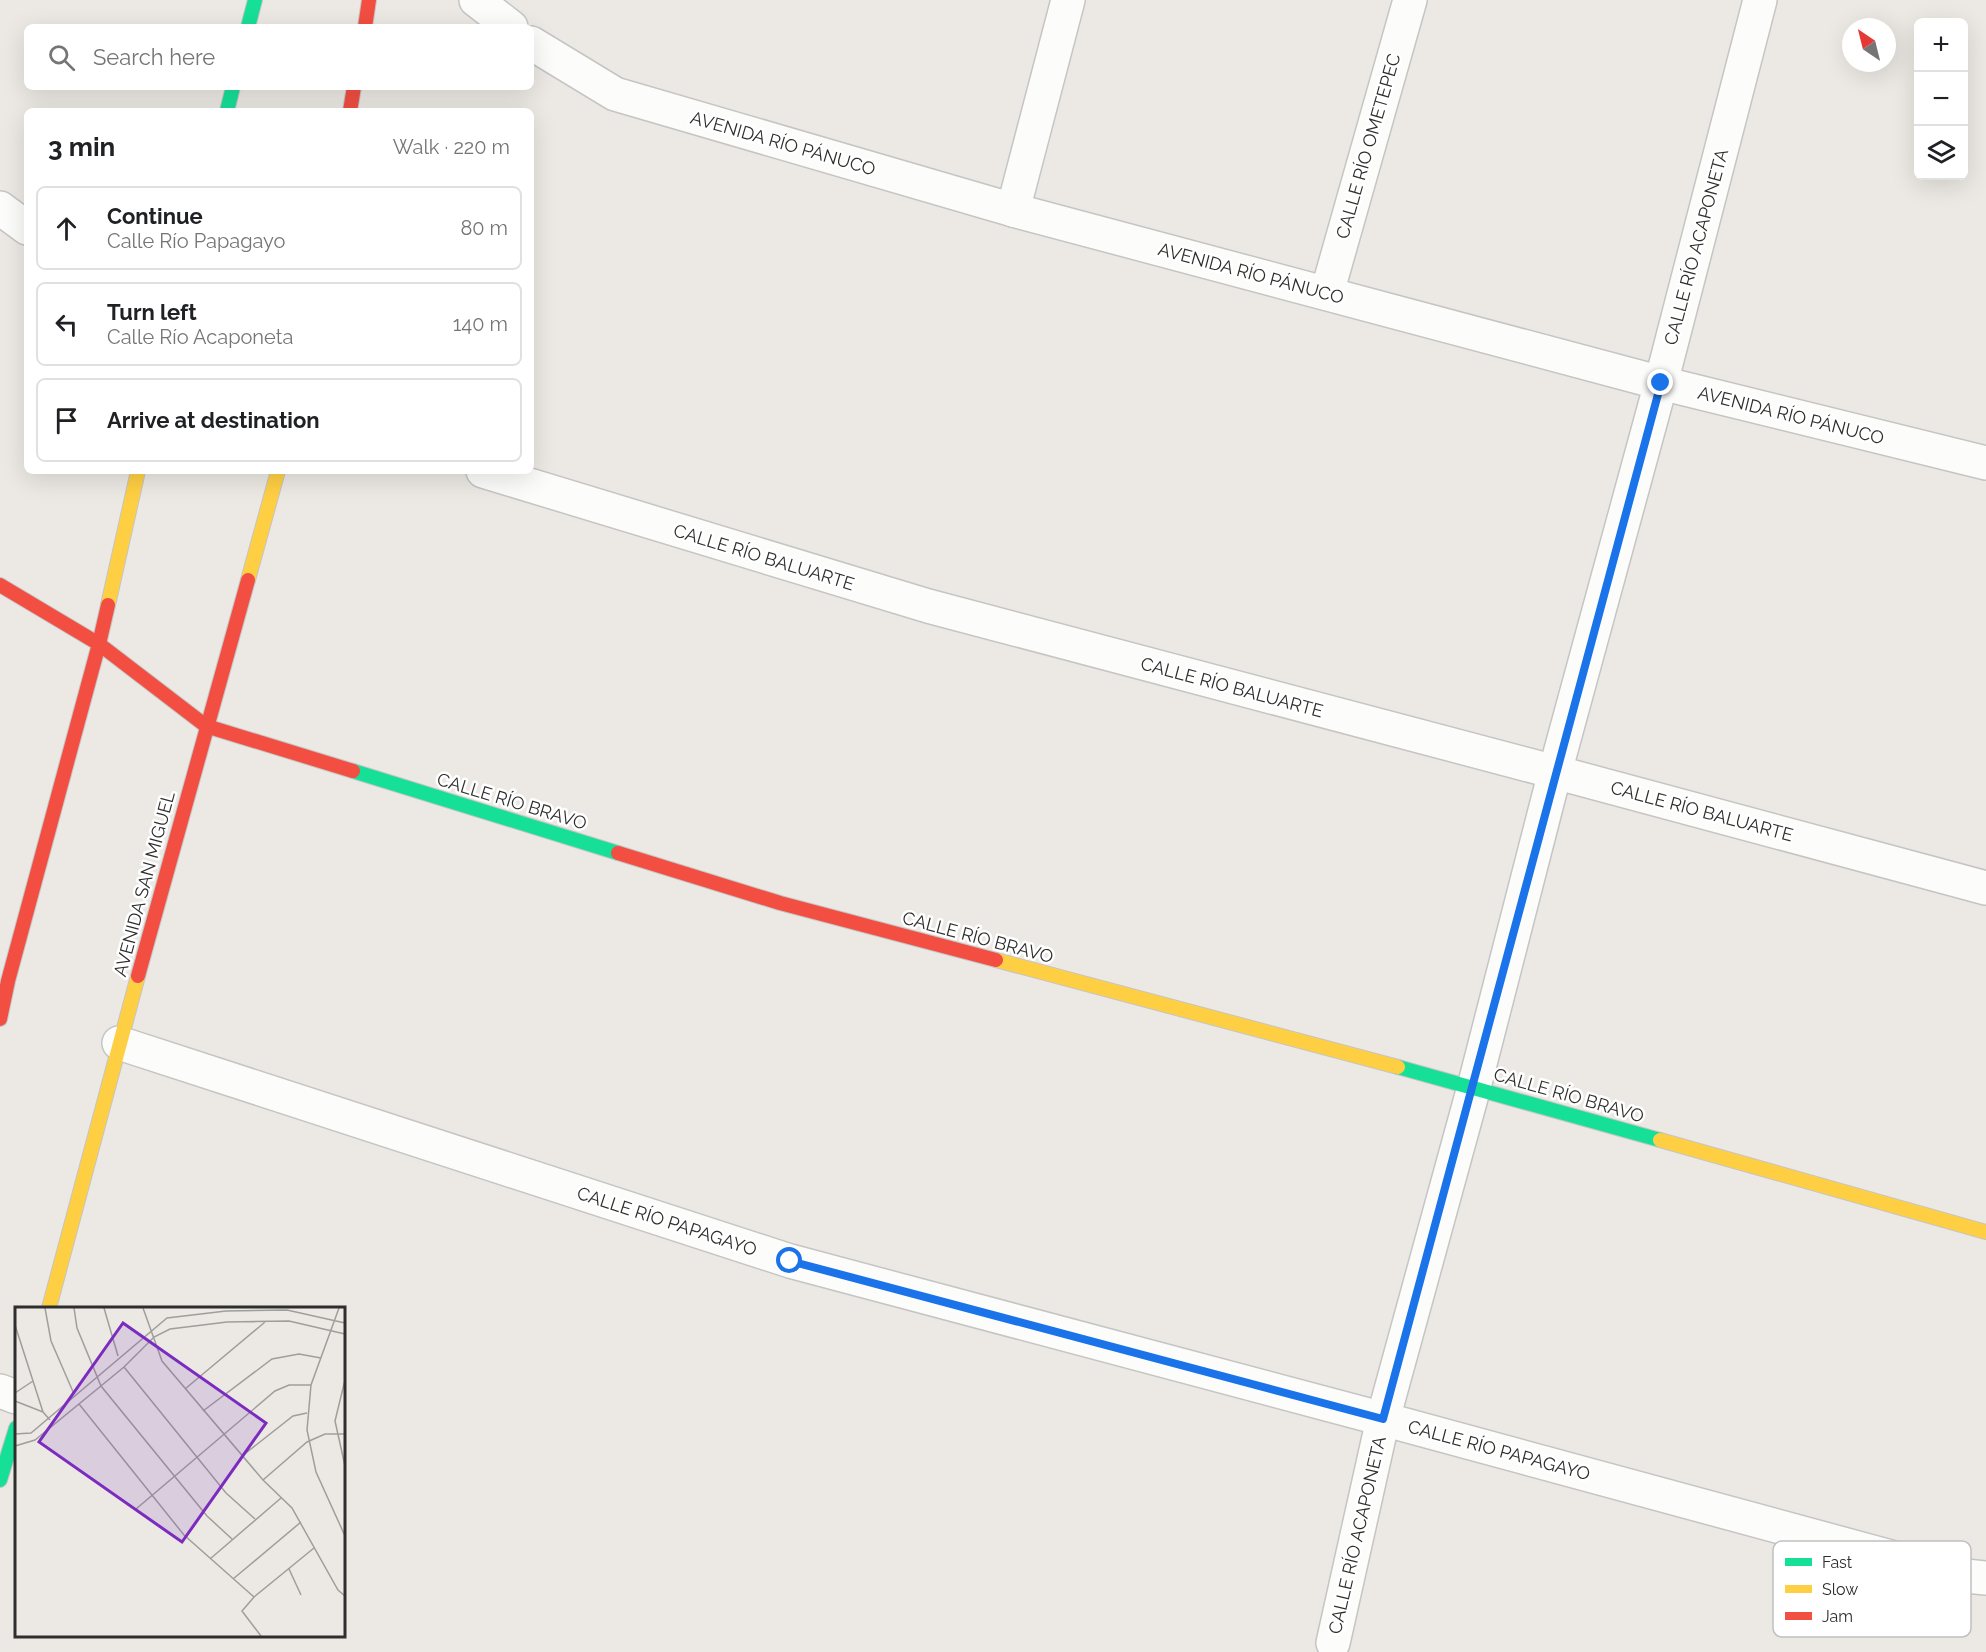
<!DOCTYPE html>
<meta charset="utf-8">
<style>
:root{--surface:#fff;--page:#f6f6f6;--text:#202124;--muted:#757577;--line:#e0e0e0}
body{margin:0;font-family:Raleway,sans-serif;background:var(--page);color:var(--text)}
.controls{position:absolute;right:18px;top:18px;display:grid;overflow:hidden;border-radius:9px;box-shadow:0 6px 24px #0002}
.controls button{width:54px;height:54px;display:grid;place-items:center;padding:0;border:0;border-bottom:2px solid var(--line);background:var(--surface);color:var(--text);font:30px sans-serif}
.compass{position:absolute;left:1842px;top:18px;width:54px;height:54px;border-radius:50%;background:var(--surface);box-shadow:0 6px 24px #0002;rotate:325deg}
.stop{position:absolute;width:18px;height:18px;margin:-14px;border:4px solid #1a73e8;border-radius:50%;background:#fff}
.stop.end{background:#1a73e8;border-color:#fff;box-shadow:0 2px 6px #0008}
.list{margin:0;padding:0;list-style:none}
h2{display:flex;justify-content:space-between;align-items:center;height:78px;margin:0;padding:0 24px;font-size:26px}
h2 small{font-size:20px;font-weight:400;color:var(--muted)}
.list li{display:grid;grid-template-columns:39px 1fr auto;gap:18px;align-items:center;box-sizing:border-box;height:84px;margin:0 12px 12px;padding:0 12px;border:2px solid var(--line);border-radius:9px}
.list b{display:block;font-size:22px;white-space:nowrap}
.list p{margin:0;font-size:20px;white-space:nowrap;color:var(--muted)}
.list em{font-size:20px;font-style:normal;color:var(--muted)}
.icon{flex:none;width:33px;height:33px;fill:none;stroke:currentColor;stroke-width:2;stroke-linecap:round;stroke-linejoin:round}
.map{position:relative;flex:none;width:1986px;height:1652px;overflow:hidden}
.search{position:absolute;background:var(--surface);box-shadow:0 6px 24px #0002;left:24px;top:24px;width:510px;height:66px;display:flex;align-items:center;gap:15px;box-sizing:border-box;padding:0 21px;border-radius:9px;color:var(--muted);font-size:22px}
.panel{position:absolute;background:var(--surface);box-shadow:0 6px 24px #0002;left:24px;top:108px;width:510px;height:366px;border-radius:9px}
.map>svg:first-child{display:block}
.lines{fill:none;stroke-linecap:round;stroke-linejoin:round}
.street-casing{stroke:#c5c5c5;stroke-width:36}
.fast-casing{stroke:#c5c5c5;stroke-width:16}
.slow-casing{stroke:#c5c5c5;stroke-width:16}
.jam-casing{stroke:#c5c5c5;stroke-width:16}
.street{stroke:#fcfcfb;stroke-width:33}
.fast{stroke:#16e098;stroke-width:14}
.slow{stroke:#ffcf43;stroke-width:14}
.jam{stroke:#f24e42;stroke-width:14}
.route{stroke:#1a73e8;stroke-width:8}
.labels{text-anchor:middle;dominant-baseline:central;stroke-width:5;stroke-linejoin:round;paint-order:stroke}
.street-label{font-size:18px;fill:#2e2e2e;stroke:#fff}
.inset-road{fill:none;stroke:#a09e9b;stroke-width:1.5}
.view{fill:#7b2cbf;fill-opacity:0.15;stroke:#7b2cbf;stroke-width:3}
.inset-edge{fill:none;stroke:#2e2e2e;stroke-width:3}
.key{fill:#fff;stroke:#c0c0c0;stroke-width:1.5}
.key-label{font-size:16px;fill:#2e2e2e}
</style>
<div class="map">
<svg width="1986" height="1652" viewBox="0 0 1986 1652">
<rect width="100%" height="100%" fill="#ece9e4"/>
<g class="lines">
<!-- street casing -->
<g class="street-casing">
<g id="street">
<polyline points="476,0 511,27"/>
<polyline points="531,43 615,94 1013,210 1661,383 1986,463"/>
<polyline points="0,208 27,228"/>
<polyline points="1013,210 1068,0"/>
<polyline points="1327,293 1410,0"/>
<polyline points="483,471 928,606 1555,772 1986,888"/>
<polyline points="119,1043 790,1261 1383,1419 1957,1575 1986,1578"/>
<polyline points="0,1391 16,1397"/>
<polyline points="1333,1643 1383,1419 1474,1087 1555,772 1661,383 1760,0"/>
</g>
</g>
<!-- fast casing -->
<g class="fast-casing">
<g id="fast">
<polyline points="248,27 255,0"/>
<polyline points="227,111 233,87"/>
<polyline points="353,771 618,853"/>
<polyline points="1398,1067 1660,1140"/>
<polyline points="0,1480 16,1428"/>
</g>
</g>
<!-- slow casing -->
<g class="slow-casing">
<g id="slow">
<polyline points="248,580 278,471"/>
<polyline points="108,605 138,471"/>
<polyline points="996,960 1398,1067"/>
<polyline points="1660,1140 1986,1232"/>
<polyline points="49,1308 138,976"/>
</g>
</g>
<!-- jam casing -->
<g class="jam-casing">
<g id="jam">
<polyline points="365,27 369,0"/>
<polyline points="350,111 354,87"/>
<polyline points="0,585 99,644 206,726 353,771"/>
<polyline points="618,853 780,903 996,960"/>
<polyline points="138,976 248,580"/>
<polyline points="0,1019 8,981 99,644 108,605"/>
</g>
</g>
<!-- street -->
<use href="#street" class="street"/>
<!-- fast -->
<use href="#fast" class="fast"/>
<!-- slow -->
<use href="#slow" class="slow"/>
<!-- jam -->
<use href="#jam" class="jam"/>
</g>
<g class="lines">
<!-- route -->
<path class="route" d="M790 1261 1383 1419C1478 1074 1567 728 1661 383"/>
</g>
<g class="labels">
<!-- street labels -->
<g class="street-label">
<text transform="translate(783 143) rotate(16)">AVENIDA RÍO PÁNUCO</text>
<text transform="translate(1368 146) rotate(-74)">CALLE RÍO OMETEPEC</text>
<text transform="translate(1696 247) rotate(-75)">CALLE RÍO ACAPONETA</text>
<text transform="translate(1251 273) rotate(15)">AVENIDA RÍO PÁNUCO</text>
<text transform="translate(1791 415) rotate(14)">AVENIDA RÍO PÁNUCO</text>
<text transform="translate(764 557) rotate(17)">CALLE RÍO BALUARTE</text>
<text transform="translate(1232 687) rotate(15)">CALLE RÍO BALUARTE</text>
<text transform="translate(512 801) rotate(17)">CALLE RÍO BRAVO</text>
<text transform="translate(1702 811) rotate(15)">CALLE RÍO BALUARTE</text>
<text transform="translate(144 884) rotate(-75)">AVENIDA SAN MIGUEL</text>
<text transform="translate(978 937) rotate(15)">CALLE RÍO BRAVO</text>
<text transform="translate(1569 1095) rotate(16)">CALLE RÍO BRAVO</text>
<text transform="translate(667 1221) rotate(18)">CALLE RÍO PAPAGAYO</text>
<text transform="translate(1499 1450) rotate(15)">CALLE RÍO PAPAGAYO</text>
<text transform="translate(1357 1535) rotate(-77)">CALLE RÍO ACAPONETA</text>
</g>
</g>
<!-- overview -->
<g transform="translate(15 1307)">
<rect width="330" height="330" fill="#ece9e4"/>
<path class="inset-road" d="M30 1 36 34 59 87M59 1 62 21 86 79 192 209 217 232M89 1 103 49M128 1 147 54 248 173 277 201 323 283 330 289M324 1 296 78 292 123 301 165 330 229M0 18 28 105 35 113M109 60 211 186 240 212M330 73 320 114 330 159M170 82 250 15M0 86 18 74M0 94 28 105M64 97 169 228 239 290 227 304 246 329M188 104 257 52 284 47 306 51M0 127 16 126 152 11 211 4 272 3 330 16M0 139 20 133 109 60 139 30 155 22 212 15 274 14 330 27M227 149 278 109 292 106M248 173 292 135 310 127H330M121 202 260 84 274 78H296M195 252 266 191M274 262 286 288M218 272 286 215M239 290 299 241"/>
<path class="view" d="M108 16 251 116 167 235 24 135Z"/>
<rect width="330" height="330" class="inset-edge"/>
</g>
<!-- legend -->
<rect x="1773" y="1541" width="198" height="96" rx="9" class="key"/>
<rect x="1785" y="1558" width="27" height="8" fill="#16e098"/>
<rect x="1785" y="1585" width="27" height="8" fill="#ffcf43"/>
<rect x="1785" y="1612" width="27" height="8" fill="#f24e42"/>
<g class="key-label">
<text x="1822" y="1568">Fast</text>
<text x="1822" y="1595">Slow</text>
<text x="1822" y="1622">Jam</text>
</g>
</svg>
<div class="controls">
<button>+</button>
<button>−</button>
<button><svg class="icon" aria-label="layers" viewBox="0 0 24 24"><path d="M12 4l9 5-9 5-9-5zM3 14l9 5 9-5"/></svg></button>
</div>
<svg class="compass" viewBox="-18 -18 36 36"><path d="M0-13l5 13h-10z" fill="#e53935"/><path d="M0 13l5-13h-10z" fill="#757577"/></svg>
<div class="stop" style="left:790px;top:1261px"></div>
<div class="stop end" style="left:1661px;top:383px"></div>
<div class="search"><svg class="icon" aria-label="search" viewBox="0 0 24 24"><circle cx="10" cy="10" r="6"/><path d="M15 15l6 6"/></svg>Search here</div>
<section class="panel">
<h2>3 min<small>Walk · 220 m</small></h2>
<ul class="list">
<li><svg class="icon" aria-label="ahead" viewBox="0 0 24 24"><path d="M12 20V5M6 11l6-6 6 6"/></svg><div><b>Continue</b><p>Calle Río Papagayo</p></div><em>80 m</em></li>
<li><svg class="icon" aria-label="left" viewBox="0 0 24 24"><path d="M17 20v-9H6M10 6l-5 5 5 5"/></svg><div><b>Turn left</b><p>Calle Río Acaponeta</p></div><em>140 m</em></li>
<li><svg class="icon" aria-label="arrive" viewBox="0 0 24 24"><path d="M6 21V4h12l-3 4 3 4H6"/></svg><div><b>Arrive at destination</b></div></li>
</ul>
</section>
</div>
